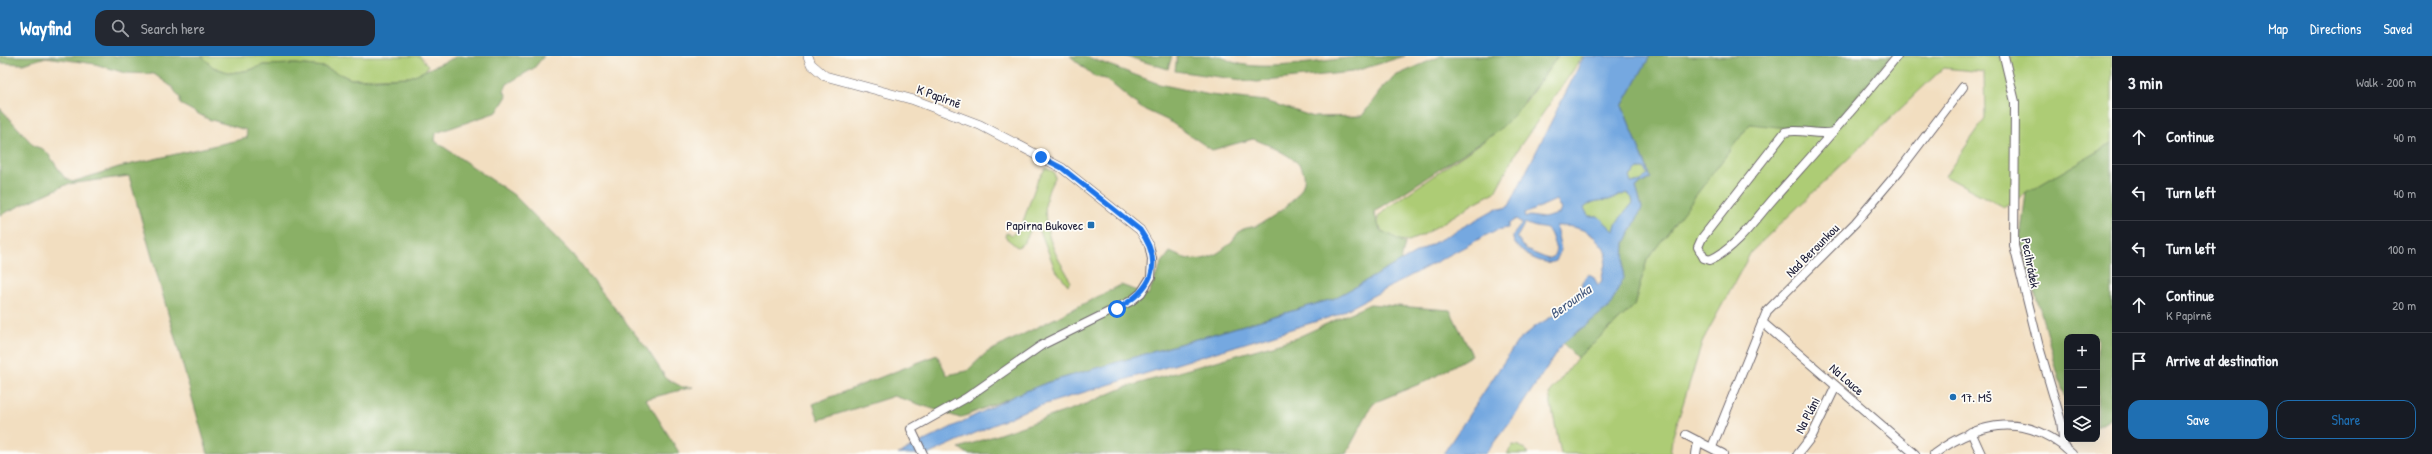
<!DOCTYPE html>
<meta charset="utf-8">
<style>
:root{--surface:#171b24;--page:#242831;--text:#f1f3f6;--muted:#9ea1a6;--line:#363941;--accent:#1f6fb2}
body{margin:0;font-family:"Patrick Hand",sans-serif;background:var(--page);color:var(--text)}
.controls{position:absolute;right:12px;bottom:12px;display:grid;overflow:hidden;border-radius:8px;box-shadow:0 4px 16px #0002}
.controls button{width:36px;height:36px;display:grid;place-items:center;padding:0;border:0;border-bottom:1px solid var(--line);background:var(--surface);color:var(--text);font:20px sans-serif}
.stop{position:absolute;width:12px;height:12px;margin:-9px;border:3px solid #1a73e8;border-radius:50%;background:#fff}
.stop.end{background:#1a73e8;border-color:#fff;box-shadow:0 1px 4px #0008}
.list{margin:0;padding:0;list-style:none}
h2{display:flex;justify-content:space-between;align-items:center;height:52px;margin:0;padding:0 16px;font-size:17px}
h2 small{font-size:13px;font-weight:400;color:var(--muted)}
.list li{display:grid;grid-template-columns:26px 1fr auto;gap:12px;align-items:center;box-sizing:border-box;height:56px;padding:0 16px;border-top:1px solid var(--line)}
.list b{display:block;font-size:15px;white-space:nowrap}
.list p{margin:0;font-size:13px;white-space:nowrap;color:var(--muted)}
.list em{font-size:13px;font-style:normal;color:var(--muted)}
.actions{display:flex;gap:8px;padding:12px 16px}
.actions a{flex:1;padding:9px 0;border:1px solid var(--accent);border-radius:12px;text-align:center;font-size:14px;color:var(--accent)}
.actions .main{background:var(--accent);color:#fff}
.icon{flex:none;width:22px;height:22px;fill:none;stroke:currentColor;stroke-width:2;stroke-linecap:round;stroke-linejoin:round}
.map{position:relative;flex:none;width:2112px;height:398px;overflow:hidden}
header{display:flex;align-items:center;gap:24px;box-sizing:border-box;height:56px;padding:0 20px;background:var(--accent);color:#fff}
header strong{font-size:19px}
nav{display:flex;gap:22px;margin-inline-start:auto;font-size:14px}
.search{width:280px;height:36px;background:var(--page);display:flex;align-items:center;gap:10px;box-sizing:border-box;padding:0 14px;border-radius:12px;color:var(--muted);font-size:15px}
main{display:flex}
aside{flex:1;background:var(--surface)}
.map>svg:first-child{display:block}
.green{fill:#adcc74;stroke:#687758}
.forest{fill:#8ab066;stroke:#566950}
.water{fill:#74a8e0;stroke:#4b658e;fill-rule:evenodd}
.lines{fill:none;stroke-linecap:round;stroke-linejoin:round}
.minor-casing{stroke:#6b646a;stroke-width:10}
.tertiary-casing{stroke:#6b646a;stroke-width:10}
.minor{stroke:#fff;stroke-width:8}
.tertiary{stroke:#fff;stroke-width:9}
.route{stroke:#1a73e8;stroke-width:5}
.poi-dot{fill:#1f6fb2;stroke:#fdfcf7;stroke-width:1.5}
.labels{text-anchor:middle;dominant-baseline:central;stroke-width:3.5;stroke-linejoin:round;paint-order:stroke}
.street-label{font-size:13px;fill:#22223b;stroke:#fdfcf7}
.poi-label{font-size:13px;fill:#22223b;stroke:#fdfcf7;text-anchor:end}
.water-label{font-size:14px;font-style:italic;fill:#43587d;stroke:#fdfcf7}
</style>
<header>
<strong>Wayfind</strong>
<div class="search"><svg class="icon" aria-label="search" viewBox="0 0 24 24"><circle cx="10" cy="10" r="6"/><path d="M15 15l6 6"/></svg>Search here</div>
<nav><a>Map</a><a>Directions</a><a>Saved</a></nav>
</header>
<main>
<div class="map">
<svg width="2112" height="398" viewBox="0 0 2112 398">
<rect width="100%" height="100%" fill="#fdfcf7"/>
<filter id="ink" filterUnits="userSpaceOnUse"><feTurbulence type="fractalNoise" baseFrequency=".025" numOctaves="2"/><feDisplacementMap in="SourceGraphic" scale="8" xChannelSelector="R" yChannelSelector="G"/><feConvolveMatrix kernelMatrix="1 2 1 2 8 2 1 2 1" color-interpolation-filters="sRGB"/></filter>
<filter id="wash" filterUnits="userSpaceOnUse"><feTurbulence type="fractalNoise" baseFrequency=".012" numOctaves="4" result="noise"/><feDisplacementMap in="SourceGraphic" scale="16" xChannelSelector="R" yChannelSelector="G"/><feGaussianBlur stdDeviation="0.9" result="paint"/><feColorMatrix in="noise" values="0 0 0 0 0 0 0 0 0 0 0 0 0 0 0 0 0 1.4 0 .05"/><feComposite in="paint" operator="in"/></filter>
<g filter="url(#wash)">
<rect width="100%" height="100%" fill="#f2dec0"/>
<!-- green -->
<g class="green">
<polygon points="202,0 420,0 428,10 424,16 410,21 351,23 324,11 296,8 263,9 250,14 230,17 213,11"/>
<polygon points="1558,0 1583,0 1518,93 1495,136 1476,146 1423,179 1409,185 1397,184 1385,178 1378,169 1378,161 1387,152 1498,75 1526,45"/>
<polygon points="1890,0 2112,0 2112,87 2003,151 1945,120 1985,63 1984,16 1943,12 1751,196 1703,284 1672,383 1670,398 1561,398 1549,338 1577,302 1634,250 1647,204 1750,67 1826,76"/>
<path d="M1046 112 1054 116 1055 122C1039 145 1045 175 1056 198 1060 208 1067 215 1070 225L1068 229 1055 213 1040 175 1036 172 1031 173C1027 180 1025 189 1017 191L1005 181 1006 177 1011 179 1020 174 1038 123Z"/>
<polygon points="1638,113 1645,113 1648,118 1641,125 1631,127 1629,121"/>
<path d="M1627 137 1632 142 1633 147 1617 166 1614 176 1598 160H1588L1584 152C1593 144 1598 145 1608 144 1614 143 1620 139 1627 137Z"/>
<polygon points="1513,389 1520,390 1529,398 1507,398"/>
</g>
<!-- forest -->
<g class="forest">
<polygon points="0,0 202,0 213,11 230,17 250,14 263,9 296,8 324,11 351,23 373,23 410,21 458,0 544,0 534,12 507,28 504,35 507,40 497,56 436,77 435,85 514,139 572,198 647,293 666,322 682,331 693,331 646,343 680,398 208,398 129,120 68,128 0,159 0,52 34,90 43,93 49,99 64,121 72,126 119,111 247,82 246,74 208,63 180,48 180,42 172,31 154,18 125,17 95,8 46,1 23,8 0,7"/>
<path d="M1070 0H1085L1159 28 1210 39 1266 45 1314 61 1362 60 1383 31 1395 20 1441 0H1558L1515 58 1498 75 1374 156 1380 174 1405 187 1401 206 1333 243 1046 327 960 362 894 340 819 364 813 348 937 299 947 319 967 315 986 297 1121 229 1148 239 1161 208 1170 196C1181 201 1189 205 1202 203 1214 201 1225 193 1233 184 1235 182 1237 177 1240 175 1245 171 1252 172 1258 169 1275 160 1318 133 1300 110 1293 100 1265 87 1253 83L1212 94 1169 65 1141 52 1106 23 1095 21Z"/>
<polygon points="1125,0 1172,0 1168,13"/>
<path d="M1177 0H1222C1246 22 1332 2 1365 0 1378 0 1392 0 1405 0L1352 16 1257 26 1175 15Z"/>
<polygon points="1650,0 1890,0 1826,76 1750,68 1647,204 1634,250 1577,302 1563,287 1610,250 1623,223 1625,187 1642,152 1636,131 1651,122 1622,50"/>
<polygon points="2112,87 2112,362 2097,371 2097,281 2067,281 2067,350 2020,183 2026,137"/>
<polygon points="1370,248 1450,254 1472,299 1429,324 1373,347 1346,398 968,398 959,392 1081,350 1123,332 1296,282"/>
</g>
<!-- water -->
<path class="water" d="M1584 0H1650L1622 50 1651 122 1636 131 1642 152 1625 187 1623 223 1610 250 1563 287 1516 358 1485 398H1443L1517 286 1536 270 1563 254 1580 238 1582 226 1588 218 1593 220 1598 229 1601 227 1607 197C1595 177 1580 169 1556 170L1561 194 1556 205C1544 211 1516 196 1513 183 1512 177 1520 172 1522 167L1516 163 1508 168V172L1496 174 1337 259 1026 354 929 398H898L1016 339 1046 327 1333 243 1497 152 1501 153 1509 150ZM1638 113H1645L1648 118 1641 125 1631 127 1629 121ZM1627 137 1632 142 1633 147 1617 166 1614 175 1598 160H1588L1584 152C1593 144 1598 145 1608 144 1614 143 1620 139 1627 137ZM1556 144 1561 153 1559 158 1544 162 1529 160 1525 162 1524 158ZM1525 167C1549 178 1547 163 1556 194L1553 201 1548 203 1526 194 1517 181Z"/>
</g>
<g filter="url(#ink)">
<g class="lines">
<!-- minor casing -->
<g class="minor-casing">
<g id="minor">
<polyline points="2004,0 2015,46 2014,190 2039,291 2061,365 2064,390"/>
<path d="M1833 76C1817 80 1801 72 1785 76L1702 182 1698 191 1704 202 1710 204C1737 192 1756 162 1775 141 1817 94 1858 49 1897 0"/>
<polyline points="1762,266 1915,398"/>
<polyline points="1971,376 1981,398"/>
<polyline points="1686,379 1723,398"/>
<polyline points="1712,391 1767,255 1855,167 1899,115 1963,31"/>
<polyline points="923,398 911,373 966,342 1042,289 1131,245 1141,237 1151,221 1152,203 1149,189"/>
<polyline points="1696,398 1698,385"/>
<polyline points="1798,398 1812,380 1836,330"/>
<path d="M1934 398C1980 364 2028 356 2072 398"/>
</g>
</g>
<!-- tertiary casing -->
<g class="tertiary-casing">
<polyline id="tertiary" points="808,0 811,8 825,20 914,44 980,69 1062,112 1140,174 1149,189"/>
</g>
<!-- minor -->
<use href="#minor" class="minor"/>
<!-- tertiary -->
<use href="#tertiary" class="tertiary"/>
</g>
</g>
<g class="lines" filter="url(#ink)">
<!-- route -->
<path class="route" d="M1041 101 1062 112 1140 174C1165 209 1151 234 1117 253"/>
</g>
<!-- markers -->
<g class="poi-dot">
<rect x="1087" y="165" width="8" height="8" rx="2"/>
<circle cx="1953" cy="341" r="4"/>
</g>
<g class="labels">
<!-- street labels -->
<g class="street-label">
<text transform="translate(939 40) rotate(20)">K Papírně</text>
<text transform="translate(1812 194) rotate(-45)">Nad Berounkou</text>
<text transform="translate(2031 207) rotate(79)">Pecihrádek</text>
<text transform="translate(1847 323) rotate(41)">Na Louce</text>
<text transform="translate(1807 359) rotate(-63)">Na Pláni</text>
</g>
<!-- poi labels -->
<g class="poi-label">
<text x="1083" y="169">Papírna Bukovec</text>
<text x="1961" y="341" text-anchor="start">17. MŠ</text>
</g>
<!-- water labels -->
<g class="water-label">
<text transform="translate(1570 245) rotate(-36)">Berounka</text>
</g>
</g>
</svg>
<div class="controls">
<button>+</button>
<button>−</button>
<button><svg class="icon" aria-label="layers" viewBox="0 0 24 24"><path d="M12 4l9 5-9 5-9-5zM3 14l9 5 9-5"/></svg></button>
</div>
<div class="stop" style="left:1117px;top:253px"></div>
<div class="stop end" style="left:1041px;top:101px"></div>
</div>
<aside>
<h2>3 min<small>Walk · 200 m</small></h2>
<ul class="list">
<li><svg class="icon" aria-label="ahead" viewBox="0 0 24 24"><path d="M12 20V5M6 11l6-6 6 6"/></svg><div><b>Continue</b></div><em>40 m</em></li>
<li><svg class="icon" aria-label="left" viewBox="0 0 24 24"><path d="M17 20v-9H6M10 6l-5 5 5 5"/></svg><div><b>Turn left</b></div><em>40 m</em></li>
<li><svg class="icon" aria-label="left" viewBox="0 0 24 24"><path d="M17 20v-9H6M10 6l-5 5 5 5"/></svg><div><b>Turn left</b></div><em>100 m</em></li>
<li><svg class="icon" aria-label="ahead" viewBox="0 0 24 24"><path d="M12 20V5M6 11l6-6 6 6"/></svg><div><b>Continue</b><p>K Papírně</p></div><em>20 m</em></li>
<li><svg class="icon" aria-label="arrive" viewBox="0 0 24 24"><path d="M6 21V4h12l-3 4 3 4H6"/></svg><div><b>Arrive at destination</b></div></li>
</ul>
<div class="actions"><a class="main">Save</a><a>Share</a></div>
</aside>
</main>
